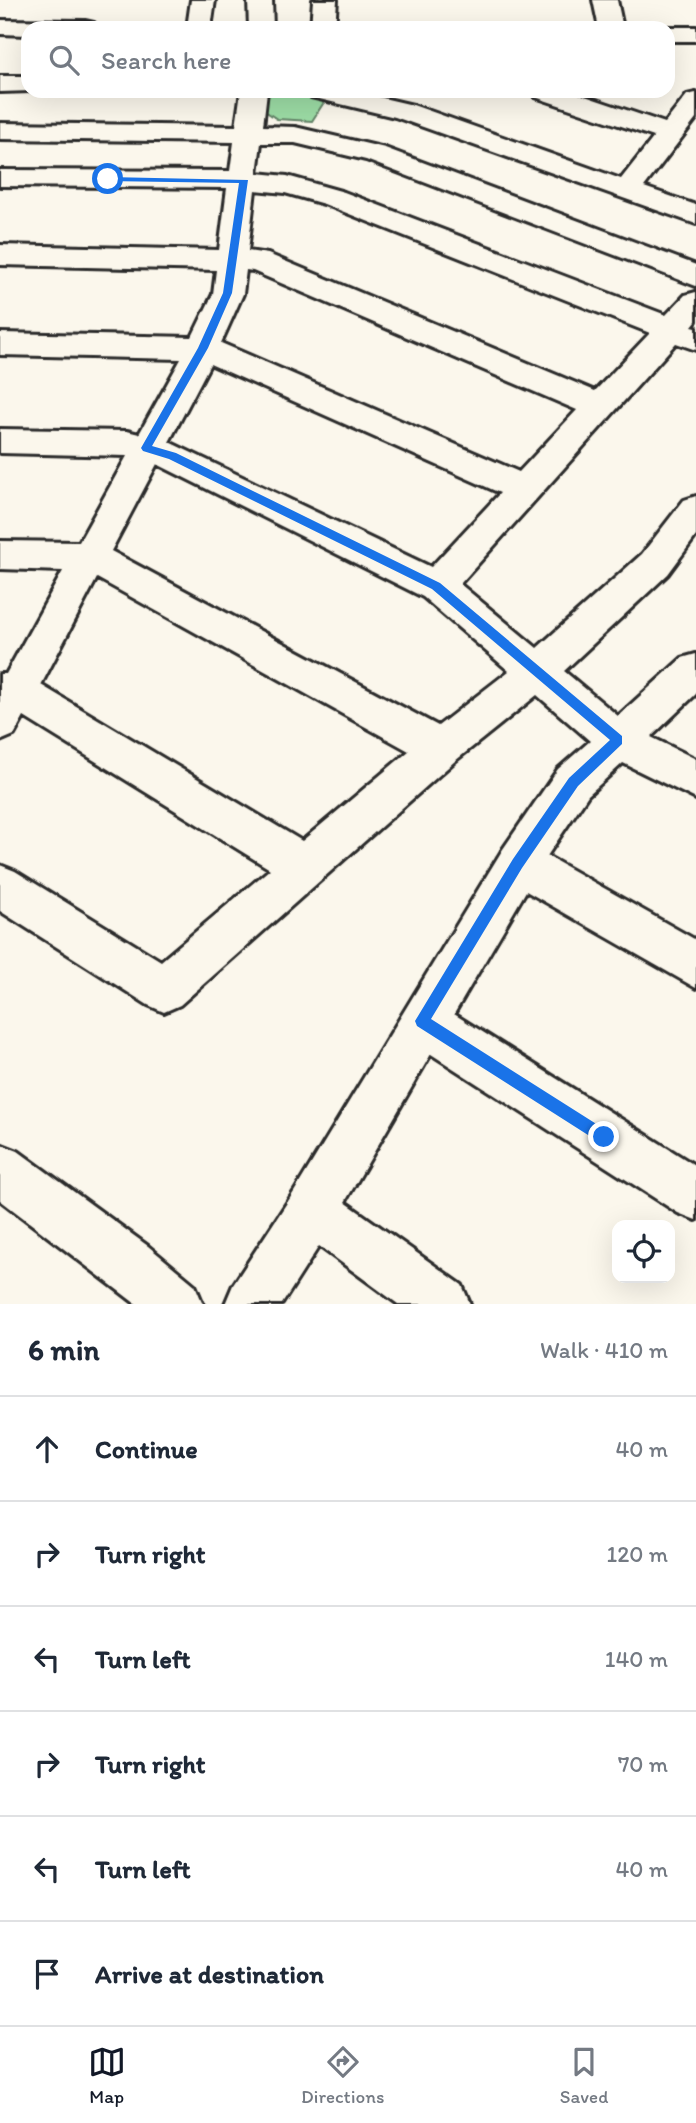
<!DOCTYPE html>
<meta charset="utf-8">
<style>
:root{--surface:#fff;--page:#f2f2f3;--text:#1f2937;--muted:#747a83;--line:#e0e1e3;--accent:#111827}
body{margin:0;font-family:Itim,sans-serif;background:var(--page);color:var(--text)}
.controls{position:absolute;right:21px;bottom:21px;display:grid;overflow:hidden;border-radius:14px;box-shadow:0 7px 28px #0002}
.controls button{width:63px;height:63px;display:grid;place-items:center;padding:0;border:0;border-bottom:2px solid var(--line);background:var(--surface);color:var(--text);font:35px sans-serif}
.stop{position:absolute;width:21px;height:21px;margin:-16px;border:5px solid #1a73e8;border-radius:50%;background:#fff}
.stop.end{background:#1a73e8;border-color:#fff;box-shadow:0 2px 7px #0008}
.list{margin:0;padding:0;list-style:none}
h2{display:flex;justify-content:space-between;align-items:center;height:91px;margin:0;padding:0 28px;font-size:30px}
h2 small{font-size:23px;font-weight:400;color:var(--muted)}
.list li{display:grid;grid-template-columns:46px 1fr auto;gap:21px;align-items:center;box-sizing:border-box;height:105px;padding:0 28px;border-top:2px solid var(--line)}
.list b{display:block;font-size:26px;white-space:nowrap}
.list em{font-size:23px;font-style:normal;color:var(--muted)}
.icon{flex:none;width:38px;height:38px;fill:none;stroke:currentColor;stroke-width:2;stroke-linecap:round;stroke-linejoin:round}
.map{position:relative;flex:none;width:696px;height:1304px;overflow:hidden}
.search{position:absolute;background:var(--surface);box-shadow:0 7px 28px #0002;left:21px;right:21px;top:21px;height:77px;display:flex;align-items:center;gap:18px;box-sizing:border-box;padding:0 24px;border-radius:21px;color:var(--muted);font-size:26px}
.sheet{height:721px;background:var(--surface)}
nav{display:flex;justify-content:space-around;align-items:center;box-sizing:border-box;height:98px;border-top:2px solid var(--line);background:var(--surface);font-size:19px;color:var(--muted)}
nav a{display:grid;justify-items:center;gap:4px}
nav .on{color:var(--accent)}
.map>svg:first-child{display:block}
.green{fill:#9cdca5;stroke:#648468;stroke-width:2}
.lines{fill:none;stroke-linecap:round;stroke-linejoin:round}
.minor-casing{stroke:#2b2b2b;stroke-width:6}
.minor{fill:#fbf7ec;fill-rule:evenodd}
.route{fill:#1a73e8}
</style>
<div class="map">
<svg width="696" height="1304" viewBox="0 0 696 1304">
<rect width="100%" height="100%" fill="#fbf7ec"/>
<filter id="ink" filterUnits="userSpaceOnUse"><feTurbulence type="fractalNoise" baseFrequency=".0143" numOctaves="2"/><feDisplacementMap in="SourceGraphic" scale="14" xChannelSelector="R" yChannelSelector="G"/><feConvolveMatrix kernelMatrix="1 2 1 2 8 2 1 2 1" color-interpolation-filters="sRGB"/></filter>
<g filter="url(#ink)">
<!-- green -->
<polygon class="green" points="267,91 308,91 308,97 326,99 312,121 277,119 265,111"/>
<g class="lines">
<!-- minor casing -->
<g class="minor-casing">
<g id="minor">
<polygon points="191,0 215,0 211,28 187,28"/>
<polygon points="248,0 272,0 273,28 249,28"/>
<polygon points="313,0 337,0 335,28 311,28"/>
<polygon points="593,0 617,0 623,28 599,28"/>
<polygon points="0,20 85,21 94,23 97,28 28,28 28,35 0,34"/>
<polygon points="668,27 696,27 696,41 668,41 668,28 662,28"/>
<polygon points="0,76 28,76 28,91 31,91 0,92"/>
<path d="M241 91H267L263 126 295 127 385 148 696 265V286L366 160 295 143H261L257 173 287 176 344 192 666 315 685 295 696 292V321L692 326 696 327V350L676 343 460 584 537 648 642 554 684 500 696 496V536L668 574 564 671 618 716 682 658 696 654V694L651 737 696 759V799L623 763 588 795 547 856 696 940V988L526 891 454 1014 696 1166V1220L678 1213 431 1054 345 1202 462 1285 470 1304H398L319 1246 282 1304H225L233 1285 294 1192 503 849 558 769 590 741 537 695 455 761 180 1005 164 1012 148 1005 0 911V865L15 871 161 961 270 869 24 717 14 735 0 741V674H6L63 571 0 569V541L79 542 127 456 0 453V429L127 431 139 434 181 359 0 355V333L192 337 213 294 216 270 0 265V245L219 250 227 188 0 186V170L230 171 234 142 0 139V123L236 126ZM255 190 285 193 324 204 650 333 595 391 268 254 248 251ZM246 270 253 271 577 410 519 472 221 343 243 294ZM210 364 500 493 431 567 169 442ZM157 464 423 597 509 671 438 726 111 551ZM97 578 409 751 302 841 41 685Z"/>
<polygon points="307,91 353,91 413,105 621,179 654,137 535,97 531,91 570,91 665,123 687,95 696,93 696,119 644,187 696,205 696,224 395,117 311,97"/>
<polygon points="0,1144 18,1151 148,1246 195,1285 203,1304 136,1304 0,1200"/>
</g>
</g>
<!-- minor -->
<use href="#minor" class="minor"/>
</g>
</g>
<!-- route -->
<polygon class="route" points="108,177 248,180 232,293 208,348 152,446 176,453 440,583 622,736 622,744 578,786 522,868 431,1019 609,1132 609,1142 599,1142 417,1026 415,1021 513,859 569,778 610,740 432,589 169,459 143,451 141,448 198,348 223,293 239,183 105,181"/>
</svg>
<div class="controls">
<button><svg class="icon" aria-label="locate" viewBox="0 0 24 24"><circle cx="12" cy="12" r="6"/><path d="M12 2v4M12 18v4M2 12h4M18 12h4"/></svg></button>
</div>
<div class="stop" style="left:108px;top:179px"></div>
<div class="stop end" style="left:604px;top:1137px"></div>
<div class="search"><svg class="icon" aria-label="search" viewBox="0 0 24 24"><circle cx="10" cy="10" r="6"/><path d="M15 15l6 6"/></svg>Search here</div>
</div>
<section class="sheet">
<h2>6 min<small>Walk · 410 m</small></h2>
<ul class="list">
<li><svg class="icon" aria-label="ahead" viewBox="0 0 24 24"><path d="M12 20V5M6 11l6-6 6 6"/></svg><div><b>Continue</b></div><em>40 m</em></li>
<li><svg class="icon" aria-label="right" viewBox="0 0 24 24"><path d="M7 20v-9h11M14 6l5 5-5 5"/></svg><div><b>Turn right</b></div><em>120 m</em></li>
<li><svg class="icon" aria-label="left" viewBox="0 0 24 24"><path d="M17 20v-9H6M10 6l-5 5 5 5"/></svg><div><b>Turn left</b></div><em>140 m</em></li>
<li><svg class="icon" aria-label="right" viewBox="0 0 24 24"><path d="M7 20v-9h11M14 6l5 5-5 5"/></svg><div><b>Turn right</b></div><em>70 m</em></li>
<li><svg class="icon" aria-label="left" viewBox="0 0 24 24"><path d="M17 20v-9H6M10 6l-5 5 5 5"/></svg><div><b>Turn left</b></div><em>40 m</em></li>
<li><svg class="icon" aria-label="arrive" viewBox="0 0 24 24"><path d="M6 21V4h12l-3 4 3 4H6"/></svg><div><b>Arrive at destination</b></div></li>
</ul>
</section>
<nav>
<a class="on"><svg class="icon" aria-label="map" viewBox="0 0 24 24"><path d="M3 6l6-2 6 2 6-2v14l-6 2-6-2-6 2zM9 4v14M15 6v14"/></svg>Map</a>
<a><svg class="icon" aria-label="directions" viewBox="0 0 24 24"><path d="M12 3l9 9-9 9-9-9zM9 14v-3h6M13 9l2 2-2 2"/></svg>Directions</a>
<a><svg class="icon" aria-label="saved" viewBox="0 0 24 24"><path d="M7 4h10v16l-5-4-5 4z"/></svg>Saved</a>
</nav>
